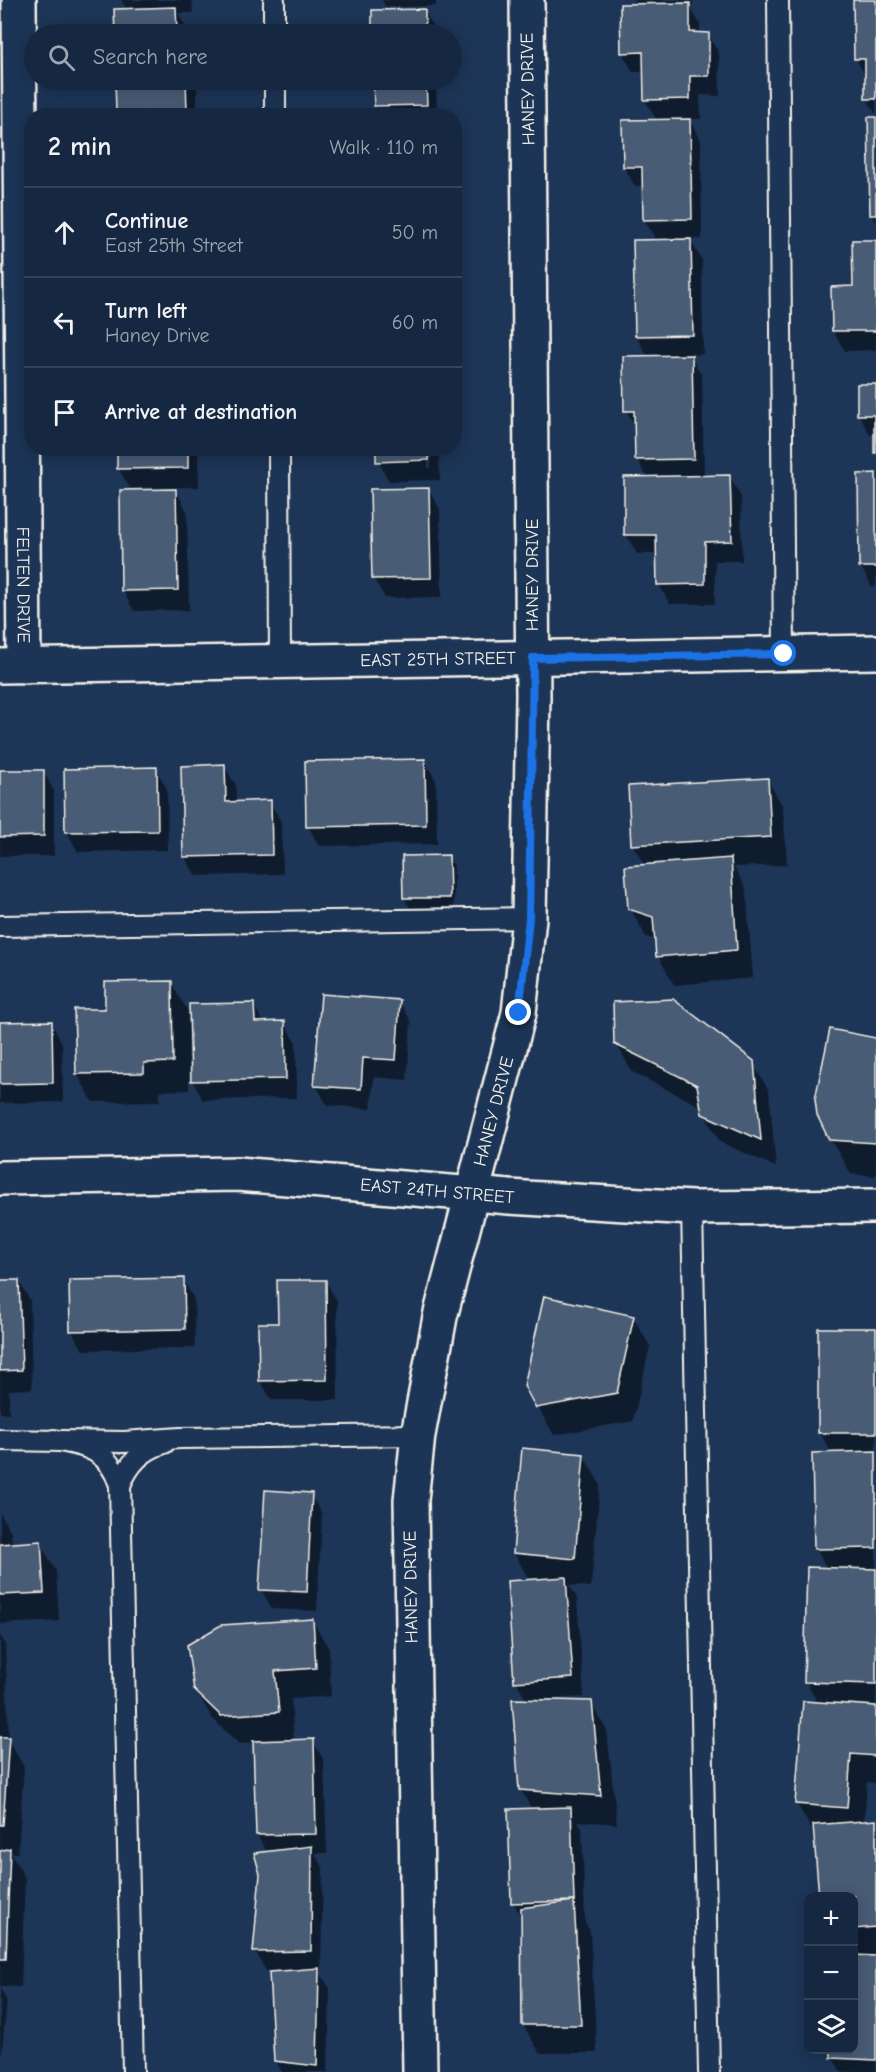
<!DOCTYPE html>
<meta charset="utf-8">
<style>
:root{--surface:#162841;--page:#1f3048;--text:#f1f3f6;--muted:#9ea6b1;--line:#35445a}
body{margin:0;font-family:"Comic Neue",sans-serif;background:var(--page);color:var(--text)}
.controls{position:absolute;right:18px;bottom:18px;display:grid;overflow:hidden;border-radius:12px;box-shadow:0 3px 15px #0003}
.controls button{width:54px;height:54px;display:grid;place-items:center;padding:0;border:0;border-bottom:2px solid var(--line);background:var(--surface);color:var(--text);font:30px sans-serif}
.stop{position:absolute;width:18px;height:18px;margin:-14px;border:4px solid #1a73e8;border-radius:50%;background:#fff}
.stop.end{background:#1a73e8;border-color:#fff;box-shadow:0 2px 6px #0008}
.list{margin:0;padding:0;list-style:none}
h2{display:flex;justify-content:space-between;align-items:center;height:78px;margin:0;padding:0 24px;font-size:26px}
h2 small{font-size:20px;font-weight:400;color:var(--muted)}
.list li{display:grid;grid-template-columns:39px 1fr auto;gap:18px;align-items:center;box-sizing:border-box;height:90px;padding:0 24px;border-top:2px solid var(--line)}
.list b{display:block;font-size:22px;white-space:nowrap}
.list p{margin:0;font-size:20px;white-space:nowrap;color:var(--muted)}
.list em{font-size:20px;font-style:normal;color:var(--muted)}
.icon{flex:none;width:33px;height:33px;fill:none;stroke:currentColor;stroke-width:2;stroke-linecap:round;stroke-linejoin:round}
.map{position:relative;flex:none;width:876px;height:2072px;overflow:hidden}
.search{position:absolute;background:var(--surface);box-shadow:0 3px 15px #0003;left:24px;top:24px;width:438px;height:66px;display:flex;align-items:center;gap:15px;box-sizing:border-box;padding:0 21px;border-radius:33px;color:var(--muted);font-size:22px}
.panel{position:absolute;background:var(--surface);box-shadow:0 3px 15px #0003;left:24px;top:108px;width:438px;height:348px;border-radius:24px}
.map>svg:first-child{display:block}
.shadow{fill:#0007}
.building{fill:#485b74;stroke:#f4f1e8;stroke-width:1.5}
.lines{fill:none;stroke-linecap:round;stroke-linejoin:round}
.service-casing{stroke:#f4f1e8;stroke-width:24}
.minor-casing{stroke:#f4f1e8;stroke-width:38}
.service{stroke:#1d3557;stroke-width:20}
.minor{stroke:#1d3557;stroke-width:33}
.route{stroke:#1a73e8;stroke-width:8}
.labels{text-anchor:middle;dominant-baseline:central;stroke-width:4.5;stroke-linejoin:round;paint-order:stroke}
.street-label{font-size:18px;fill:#f4f1e8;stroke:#1d3557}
</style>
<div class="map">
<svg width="876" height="2072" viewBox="0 0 876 2072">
<rect width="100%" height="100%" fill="#1d3557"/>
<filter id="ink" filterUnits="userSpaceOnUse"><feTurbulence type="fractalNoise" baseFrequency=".0167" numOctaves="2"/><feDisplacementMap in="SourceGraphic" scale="12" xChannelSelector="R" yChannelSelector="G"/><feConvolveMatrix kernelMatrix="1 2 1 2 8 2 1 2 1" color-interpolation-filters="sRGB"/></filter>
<g filter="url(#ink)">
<!-- shadow -->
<g class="shadow">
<polygon points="121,0 192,0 193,13 178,13 187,29 187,34 116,34 116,10 127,10"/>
<polygon points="382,0 436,0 436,6 386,7"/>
<polygon points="633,0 693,0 693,5 689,5 700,24 700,34 708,34 719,54 720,96 700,95 701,119 689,119 701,140 702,239 689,239 702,260 703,354 690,355 702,376 704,477 730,477 741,497 742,561 715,561 715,604 670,604 659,585 658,554 637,554 626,535 647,478 637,459 636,428 626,410 648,357 636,336 657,241 644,220 644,186 635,186 624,167 657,121 645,100 645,72 633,72 622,52 636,5"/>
<polygon points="875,0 876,0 876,115 867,99 866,77 856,59"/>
<polygon points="424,10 435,30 436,34 374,34 374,11"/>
<polygon points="117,80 197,80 197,116 120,116 117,111"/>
<polygon points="375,80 436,80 437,116 381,116 375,105"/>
<polygon points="876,118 876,223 871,215"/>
<polygon points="876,241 876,350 845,351 833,331 833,288 855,288"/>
<polygon points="876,385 876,452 875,435 870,435 859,415"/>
<polygon points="118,448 198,448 199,487 130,488 118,468"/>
<polygon points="428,448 428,468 431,468 431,448 439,448 440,480 389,481 378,461"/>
<polygon points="876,475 876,587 872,587 861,567"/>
<polygon points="429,490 440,509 442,597 385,598 373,578"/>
<polygon points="176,491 187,511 189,610 134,611 123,591"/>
<polygon points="424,760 436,780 437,844 319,846 308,826"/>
<polygon points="224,766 236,785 236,803 270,802 281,822 283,874 196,876 184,856"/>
<polygon points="156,769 167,789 168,850 78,852 67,832"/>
<polygon points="43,771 54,791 54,856 0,856 0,772"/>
<polygon points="767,779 783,807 787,865 734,867 746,888 753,978 674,985 658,956 656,940 646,937 630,908 645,866 632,844"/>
<polygon points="448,857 454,866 454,907 410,908 404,898"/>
<polygon points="171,983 188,1011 189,1090 160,1091 160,1101 93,1102 77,1074 107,1010"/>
<polygon points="399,1001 411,1021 407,1080 374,1077 371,1109 327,1105 316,1085"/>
<polygon points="253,1004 264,1023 284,1023 296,1042 297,1098 203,1100 192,1080"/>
<polygon points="51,1023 62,1043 63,1102 0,1103 0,1024"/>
<polygon points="876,1040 876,1176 851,1174 830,1139"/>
<polygon points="616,1043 752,1062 769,1091 776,1167 720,1142 704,1114 702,1107 632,1072"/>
<polygon points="183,1280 194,1299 195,1348 83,1350 71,1330"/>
<polygon points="19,1281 30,1301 32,1389 9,1390 9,1413 0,1413 0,1282"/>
<polygon points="326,1282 337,1301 338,1400 272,1400 260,1381"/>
<polygon points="633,1317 650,1346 633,1421 554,1435 525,1385"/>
<polygon points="876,1329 876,1783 867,1782 864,1822 876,1821 876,2072 841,2072 832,2057 833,2050 854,2050 854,1896 820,1896 815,1832 813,1832 797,1804 818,1703 806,1682 827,1569 816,1549 832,1454 820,1433"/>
<polygon points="583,1455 600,1484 591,1587 569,1585 577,1598 584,1697 550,1699 550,1702 591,1703 607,1731 617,1824 578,1821 582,1828 585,1922 590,1931 597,2053 540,2053 523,2025 522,1919 513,1902 532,1810 521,1790 527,1701 516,1681 530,1581 514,1553"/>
<polygon points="311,1495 322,1514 317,1611 272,1609 261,1589"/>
<polygon points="0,1513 11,1532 12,1544 40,1543 56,1571 59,1621 0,1624"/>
<polygon points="312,1620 329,1649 331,1696 291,1699 294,1741 313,1741 324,1761 327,1853 315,1853 323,1867 321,1971 319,1971 330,1989 328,2072 282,2072 276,2061 270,1971 266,1971 255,1951 267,1852 257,1835 255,1743 239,1744 212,1718 195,1689"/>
<polygon points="0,1635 5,1644 9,1741 24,1767 18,1853 10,1852 25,1878 21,1987 0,1986"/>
<polygon points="0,1988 7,2001 0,2068"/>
</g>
<!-- building -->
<g class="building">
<polygon points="853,0 876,0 876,99 865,99 865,59 854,59"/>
<polygon points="690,3 690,32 709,33 709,76 690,76 690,99 644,100 643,52 621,53 620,4"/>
<polygon points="176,7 177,34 115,34 114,9"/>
<polygon points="425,9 425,34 372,34 372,10"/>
<polygon points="115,80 186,80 187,111 116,112"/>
<polygon points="373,80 426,80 427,105 374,106"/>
<polygon points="868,117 876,117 876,215 870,215"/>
<polygon points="690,119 692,219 643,220 642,167 623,167 622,120"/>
<polygon points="691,239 693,335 635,336 633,240"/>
<polygon points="852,240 876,240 876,331 832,331 831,287 853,286"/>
<polygon points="692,355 694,459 635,460 634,411 624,411 623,356"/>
<polygon points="857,384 876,384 876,453 874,453 874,415 857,415"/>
<polygon points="117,448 188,448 188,468 117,469"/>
<polygon points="376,448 429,448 429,460 376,462"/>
<polygon points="876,473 876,567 859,567 858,474"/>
<polygon points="730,475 732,541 705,542 705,584 657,585 656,535 624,535 624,477"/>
<polygon points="429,488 431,578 372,579 370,489"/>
<polygon points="176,489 178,590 121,591 120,490"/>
<polygon points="425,759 426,825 306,827 305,761"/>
<polygon points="225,764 226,802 271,800 272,855 183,857 181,766"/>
<polygon points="157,767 158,831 65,832 64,769"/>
<polygon points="0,770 44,770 44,836 0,837"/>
<polygon points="768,778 771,837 631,845 628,786"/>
<polygon points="449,855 450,898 403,898 402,856"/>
<polygon points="731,858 737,950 656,957 653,917 628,909 625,866"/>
<polygon points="172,981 173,1062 144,1063 144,1073 76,1074 74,1009 105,1009 105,982"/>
<polygon points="321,994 400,1000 396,1060 363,1058 361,1089 314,1086"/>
<polygon points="673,999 754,1061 761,1140 702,1114 697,1085 614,1044 613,1002"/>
<polygon points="254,1003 255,1022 285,1021 286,1079 191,1081 189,1004"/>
<polygon points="52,1021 53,1083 0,1084 0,1022"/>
<polygon points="830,1029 876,1038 876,1143 829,1140 817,1115 815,1099"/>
<polygon points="184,1278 185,1329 70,1331 69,1280"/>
<polygon points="0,1280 19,1280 22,1370 0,1371"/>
<polygon points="277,1280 326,1280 327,1380 259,1381 258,1323 278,1323"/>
<polygon points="544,1296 634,1316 617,1393 536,1408 524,1386"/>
<rect x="818" y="1328" width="58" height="105"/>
<polygon points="522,1448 584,1454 575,1559 513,1553"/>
<polygon points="876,1451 876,1548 814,1549 812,1453"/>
<polygon points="265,1490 312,1493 307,1592 259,1590"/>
<polygon points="41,1541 44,1593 0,1595 0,1544"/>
<polygon points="807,1567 876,1569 876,1684 804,1682"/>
<polygon points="566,1577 573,1678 514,1682 507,1581"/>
<polygon points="313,1619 316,1668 275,1671 279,1712 221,1716 194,1690 187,1645 221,1625"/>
<polygon points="512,1699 592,1701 601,1796 519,1790"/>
<polygon points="803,1701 876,1706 876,1756 851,1754 847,1808 795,1804"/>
<polygon points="0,1737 9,1737 3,1825 0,1825"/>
<polygon points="314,1739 316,1834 256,1835 253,1741"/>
<polygon points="571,1807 574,1901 511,1903 508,1809"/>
<polygon points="876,1820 876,1927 854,1929 854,1896 819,1896 813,1825"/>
<polygon points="312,1846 311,1951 253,1952 260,1874 254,1853"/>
<polygon points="10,1848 6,1959 0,1959 0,1851"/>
<polygon points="574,1901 581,2025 522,2025 521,1908"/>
<polygon points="854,1955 876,1956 876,2060 831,2058 831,2050 854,2050"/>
<polygon points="319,1968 317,2066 274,2061 269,1972"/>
</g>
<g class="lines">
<!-- service casing -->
<g class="service-casing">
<g id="service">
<polyline points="274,0 274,34"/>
<polyline points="778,0 784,654"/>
<polyline points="275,80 275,116"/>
<polyline points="279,448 280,662"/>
<polyline points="0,926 529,918"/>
<polyline points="692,1208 709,2072"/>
<polyline points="0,1440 124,1442 180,1438 418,1435"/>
<path d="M54 1440C88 1446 108 1450 120 1485L133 2072"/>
<path d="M120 1485C129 1464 141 1450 164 1443"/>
</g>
</g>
<!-- minor casing -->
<g class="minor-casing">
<g id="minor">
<path id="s1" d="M19 0 24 666"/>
<path id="s2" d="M0 666 876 652"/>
<path id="s3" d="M0 1178 238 1174 509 1197 692 1208 876 1206"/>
<path id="s4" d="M420 2072 411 1500 418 1435 440 1317 519 1013 529 918 533 697 527 0"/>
</g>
</g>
<!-- service -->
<use href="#service" class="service"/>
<!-- minor -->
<use href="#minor" class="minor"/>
</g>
</g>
<g class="lines" filter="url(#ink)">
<!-- route -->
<polyline class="route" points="519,1013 529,918 533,658 784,654"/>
</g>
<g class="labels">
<!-- street labels -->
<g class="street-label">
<text transform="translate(528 89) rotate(-91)">HANEY DRIVE</text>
<text transform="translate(532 575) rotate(-90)">HANEY DRIVE</text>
<text stroke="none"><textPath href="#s1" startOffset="585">FELTEN DRIVE</textPath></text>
<text stroke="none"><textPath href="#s2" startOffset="438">EAST 25TH STREET</textPath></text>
<text stroke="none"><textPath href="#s4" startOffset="970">HANEY DRIVE</textPath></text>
<text stroke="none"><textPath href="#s3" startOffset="438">EAST 24TH STREET</textPath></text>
<text transform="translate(411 1587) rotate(-91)">HANEY DRIVE</text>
</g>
</g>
</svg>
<div class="controls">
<button>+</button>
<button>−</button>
<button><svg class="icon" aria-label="layers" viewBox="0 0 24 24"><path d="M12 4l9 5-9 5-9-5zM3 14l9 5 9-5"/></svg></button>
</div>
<div class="stop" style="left:784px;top:654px"></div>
<div class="stop end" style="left:519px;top:1013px"></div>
<div class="search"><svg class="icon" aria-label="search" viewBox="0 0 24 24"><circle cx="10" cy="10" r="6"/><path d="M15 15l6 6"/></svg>Search here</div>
<section class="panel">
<h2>2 min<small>Walk · 110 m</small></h2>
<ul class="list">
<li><svg class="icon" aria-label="ahead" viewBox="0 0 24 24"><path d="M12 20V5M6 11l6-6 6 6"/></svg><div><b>Continue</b><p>East 25th Street</p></div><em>50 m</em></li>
<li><svg class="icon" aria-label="left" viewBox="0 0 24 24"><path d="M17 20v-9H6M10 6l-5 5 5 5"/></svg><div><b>Turn left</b><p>Haney Drive</p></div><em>60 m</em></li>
<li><svg class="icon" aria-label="arrive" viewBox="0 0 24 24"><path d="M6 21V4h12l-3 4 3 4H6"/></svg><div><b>Arrive at destination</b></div></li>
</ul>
</section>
</div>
